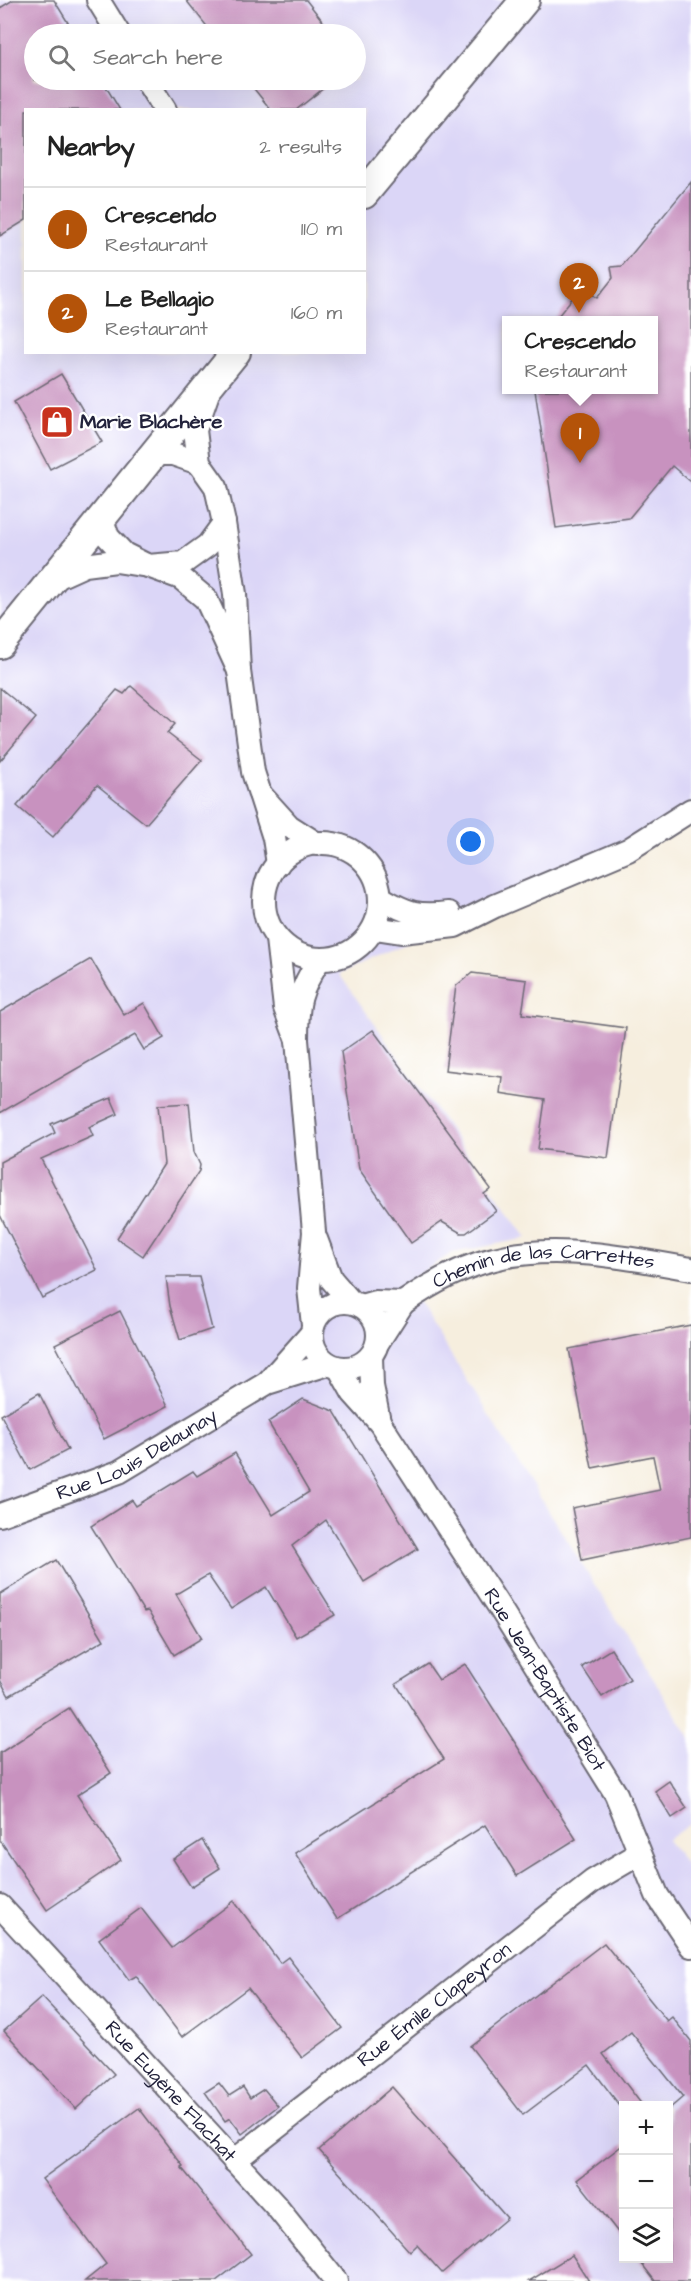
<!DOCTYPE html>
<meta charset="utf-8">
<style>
:root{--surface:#fff;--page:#f2f2f2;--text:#222;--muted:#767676;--line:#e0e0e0;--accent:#b45309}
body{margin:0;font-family:"Architects Daughter",sans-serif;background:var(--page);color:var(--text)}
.controls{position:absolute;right:18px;bottom:18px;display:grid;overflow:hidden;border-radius:0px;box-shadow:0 6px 24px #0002}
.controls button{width:54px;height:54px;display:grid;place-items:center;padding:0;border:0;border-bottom:2px solid var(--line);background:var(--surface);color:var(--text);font:30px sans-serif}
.you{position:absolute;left:471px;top:842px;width:21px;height:21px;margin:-15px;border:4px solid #fff;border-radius:50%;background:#1a73e8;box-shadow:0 0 0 9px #1a73e833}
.badge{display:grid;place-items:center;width:39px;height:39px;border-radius:50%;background:var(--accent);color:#fff;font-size:20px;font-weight:700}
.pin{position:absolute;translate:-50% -50px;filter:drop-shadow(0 2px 3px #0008)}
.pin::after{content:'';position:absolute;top:32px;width:21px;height:18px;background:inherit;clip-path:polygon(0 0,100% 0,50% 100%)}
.popup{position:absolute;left:502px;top:316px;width:156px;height:78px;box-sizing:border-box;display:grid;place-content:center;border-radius:0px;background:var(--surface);filter:drop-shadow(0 2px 4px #0005);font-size:20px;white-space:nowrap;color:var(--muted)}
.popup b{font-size:22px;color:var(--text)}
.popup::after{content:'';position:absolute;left:50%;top:100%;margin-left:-12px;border:12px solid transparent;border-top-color:var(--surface)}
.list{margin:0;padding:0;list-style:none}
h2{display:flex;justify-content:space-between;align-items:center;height:78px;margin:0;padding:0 24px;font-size:26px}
h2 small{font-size:20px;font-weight:400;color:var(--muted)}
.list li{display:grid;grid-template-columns:39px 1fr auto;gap:18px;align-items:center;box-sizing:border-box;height:84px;padding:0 24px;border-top:2px solid var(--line)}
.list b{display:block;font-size:22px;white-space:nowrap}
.list p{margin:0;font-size:20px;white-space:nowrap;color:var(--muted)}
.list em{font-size:20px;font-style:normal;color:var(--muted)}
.icon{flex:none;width:33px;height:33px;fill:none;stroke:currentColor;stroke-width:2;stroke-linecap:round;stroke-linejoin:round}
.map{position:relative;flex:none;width:691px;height:2281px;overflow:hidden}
.search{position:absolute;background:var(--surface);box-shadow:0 6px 24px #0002;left:24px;top:24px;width:342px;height:66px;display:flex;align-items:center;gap:15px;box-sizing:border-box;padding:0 21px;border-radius:33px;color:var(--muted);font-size:22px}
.panel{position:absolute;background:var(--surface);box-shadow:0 6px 24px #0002;left:24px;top:108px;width:342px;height:246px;border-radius:0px}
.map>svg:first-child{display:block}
.built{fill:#dbd6f7;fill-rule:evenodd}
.building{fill:#c892bf}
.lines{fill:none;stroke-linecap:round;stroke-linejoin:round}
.minor-casing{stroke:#6c6974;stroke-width:26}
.major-casing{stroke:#6c6974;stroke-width:32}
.minor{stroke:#fff;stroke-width:22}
.major{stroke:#fff;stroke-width:28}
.labels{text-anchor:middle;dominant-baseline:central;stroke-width:5;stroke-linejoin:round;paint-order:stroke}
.poi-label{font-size:20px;font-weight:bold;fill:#22223b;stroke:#fff;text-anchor:start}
.street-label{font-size:20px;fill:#22223b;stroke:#fff}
</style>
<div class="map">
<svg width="691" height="2281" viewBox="0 0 691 2281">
<rect width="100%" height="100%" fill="#fff"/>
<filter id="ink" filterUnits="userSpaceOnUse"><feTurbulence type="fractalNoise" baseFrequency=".0167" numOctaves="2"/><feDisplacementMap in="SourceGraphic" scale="12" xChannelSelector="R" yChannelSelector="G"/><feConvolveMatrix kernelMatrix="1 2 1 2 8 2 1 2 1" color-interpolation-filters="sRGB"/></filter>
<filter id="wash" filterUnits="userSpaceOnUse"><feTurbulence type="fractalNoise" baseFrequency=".008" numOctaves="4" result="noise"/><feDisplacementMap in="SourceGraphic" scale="24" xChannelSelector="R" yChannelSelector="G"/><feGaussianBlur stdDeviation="1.35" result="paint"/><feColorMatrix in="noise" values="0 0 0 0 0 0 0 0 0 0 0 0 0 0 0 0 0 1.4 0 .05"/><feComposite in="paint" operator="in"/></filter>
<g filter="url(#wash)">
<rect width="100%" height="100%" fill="#f6eede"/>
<!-- built -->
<path class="built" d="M0 0H691V803L640 835 339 974 527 1238 452 1253 406 1283 691 1739V1823L667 1840 691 1870V2281H0ZM34 34H356V80H34ZM26 110H364V352H26ZM506 320H654V390H506ZM624 2106H668V2258H624Z"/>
<g id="blocks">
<!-- building -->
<g class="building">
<polygon points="13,0 54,0 75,34 34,34 34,80 102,80 120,110 26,110 26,220 0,236 0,8"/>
<polygon points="186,0 306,0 333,34 213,34"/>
<polygon points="247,80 334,80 296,110 271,110"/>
<polygon points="691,182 691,482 672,466 629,518 556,528 535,390 654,390 654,321 554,321 582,286 597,298 613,278 611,267 622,266"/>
<polygon points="61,374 102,442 50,469 14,402"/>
<polygon points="131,686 175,724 167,733 202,760 146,824 97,785 53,837 17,806 117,690 124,694"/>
<polygon points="0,688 36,718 0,761"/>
<polygon points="91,959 124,1015 144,1003 164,1038 144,1050 135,1035 0,1113 0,1012"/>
<polygon points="472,973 527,980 522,1014 626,1028 608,1158 538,1149 545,1100 500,1093 502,1077 445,1070 456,986"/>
<polygon points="373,1030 491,1189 484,1194 496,1211 466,1233 461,1233 442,1222 411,1243 359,1169 341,1052"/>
<polygon points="111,1098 118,1114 89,1127 93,1136 41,1159 97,1270 42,1298 0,1215 0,1162 55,1133 51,1124"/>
<polygon points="189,1103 194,1152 200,1165 199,1171 143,1256 117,1238 164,1164 158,1105"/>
<polygon points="166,1277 199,1277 212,1329 180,1340 170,1306"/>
<polygon points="120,1311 168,1406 104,1439 55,1344"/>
<polygon points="691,1325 691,1537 582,1560 572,1508 660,1490 653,1456 592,1468 569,1349"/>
<polygon points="39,1393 68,1450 30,1470 1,1415"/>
<polygon points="303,1399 334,1411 418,1549 364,1582 326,1520 292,1546 335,1615 296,1637 266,1587 231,1609 208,1575 176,1594 202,1638 174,1655 148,1611 144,1612 91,1526 132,1500 136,1506 193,1471 197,1476 235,1453 273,1515 309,1492 268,1422"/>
<polygon points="56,1560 104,1640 9,1696 0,1680 0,1594"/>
<polygon points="611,1649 630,1679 602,1697 582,1667"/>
<polygon points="428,1664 439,1680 465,1664 576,1839 517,1876 485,1825 337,1919 295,1853 444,1759 396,1684"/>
<polygon points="69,1708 111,1773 77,1795 121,1860 47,1910 0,1840 0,1753"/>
<polygon points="669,1781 687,1808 672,1818 655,1791"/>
<polygon points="202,1840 220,1868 191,1887 173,1859"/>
<polygon points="234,1901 280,1963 288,1957 342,2028 302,2058 248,1988 182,2037 136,1976 129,1980 99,1939 141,1908 172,1948"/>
<polygon points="604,1943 667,2021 672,2017 691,2041 691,2281 655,2281 638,2259 669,2259 669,2109 683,2097 631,2032 603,2054 643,2106 620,2106 589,2065 523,2115 470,2046"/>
<polygon points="42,1997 114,2074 76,2109 4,2031"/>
<polygon points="219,2083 229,2096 243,2087 250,2098 264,2089 278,2106 242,2134 230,2118 225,2121 205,2092"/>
<polygon points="392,2087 507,2218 442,2273 417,2245 410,2252 319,2150"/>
<polygon points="139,2108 183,2166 181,2167 251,2254 216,2281 85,2281 106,2264 42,2179"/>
<polygon points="624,2144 624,2240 577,2180"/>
<polygon points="572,2255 589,2281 529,2281"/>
</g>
</g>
</g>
<g filter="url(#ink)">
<use href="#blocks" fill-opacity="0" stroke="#6c6974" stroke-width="1.5"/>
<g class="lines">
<!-- minor casing -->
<g class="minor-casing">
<g id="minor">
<polyline points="98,0 119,34"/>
<polyline points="146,80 165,110"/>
<polyline points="153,454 173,454 199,463"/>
<polyline points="101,517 108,537 124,554 148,566 183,563 208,545 224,523"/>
<polyline points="54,579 85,565 116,561 148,566 181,578 206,599 239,671 235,594 224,523 216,487 199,463 195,430 208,393"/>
<polyline points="239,671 253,772 260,794"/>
<circle cx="322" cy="901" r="58"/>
<polyline points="278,864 274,838 260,794 289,826 317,844"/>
<path d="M381 898C407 913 418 917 449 913"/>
<polyline points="375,928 401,932 455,926 495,906 628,850 691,810"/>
<path d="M277 939 285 1008 297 1040C297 1003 299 991 319 960"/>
<polyline points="297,1040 314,1232 309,1288 313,1325"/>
<polyline points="316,1239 331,1279 351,1302"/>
<circle cx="345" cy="1335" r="33"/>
<path id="s1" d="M403 1303C430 1284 461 1267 494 1259 554 1243 631 1258 691 1269"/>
<polyline points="361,1306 375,1302 403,1303 378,1342"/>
<polyline points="371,1357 372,1386 379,1421"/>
<path id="s2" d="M339 1368 353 1393 380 1423 498 1605 616 1794 657 1895 691 1946"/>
<polyline points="268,1382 311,1334"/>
<path id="s3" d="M0 1515 119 1472 267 1383 328 1364"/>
<path id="s4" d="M0 1906 276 2206 336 2281"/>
<path id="s5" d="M234 2161 593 1881 639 1854"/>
</g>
</g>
<!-- major casing -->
<g class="major-casing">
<g id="major">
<polyline points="364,194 525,0"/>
<polyline points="0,644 236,352"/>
</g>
</g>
<!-- minor -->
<use href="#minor" class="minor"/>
<!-- major -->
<use href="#major" class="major"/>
</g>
</g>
<!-- icons -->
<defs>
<g id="shop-square" transform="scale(1.725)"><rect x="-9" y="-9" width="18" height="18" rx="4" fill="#c8321e" stroke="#fff"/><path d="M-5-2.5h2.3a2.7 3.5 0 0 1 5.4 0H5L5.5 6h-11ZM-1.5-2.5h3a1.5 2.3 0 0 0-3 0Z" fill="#fff"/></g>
</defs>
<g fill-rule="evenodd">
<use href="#shop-square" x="57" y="422"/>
</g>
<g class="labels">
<!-- poi labels -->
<g class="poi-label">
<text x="80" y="422">Marie Blachère</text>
</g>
<!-- street labels -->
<g class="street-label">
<text stroke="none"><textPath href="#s1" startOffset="150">Chemin de las Carrettes</textPath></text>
<text stroke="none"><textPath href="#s3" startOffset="150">Rue Louis Delaunay</textPath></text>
<text stroke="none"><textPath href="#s2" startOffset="374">Rue Jean-Baptiste Biot</textPath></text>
<text stroke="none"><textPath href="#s5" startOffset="254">Rue Émile Clapeyron</textPath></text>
<text stroke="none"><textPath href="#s4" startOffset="252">Rue Eugène Flachat</textPath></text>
</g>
</g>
</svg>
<div class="controls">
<button>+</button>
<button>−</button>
<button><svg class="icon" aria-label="layers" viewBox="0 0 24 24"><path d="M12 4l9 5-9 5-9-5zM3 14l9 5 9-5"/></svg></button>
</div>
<div class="you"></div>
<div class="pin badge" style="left:580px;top:463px">1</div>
<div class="popup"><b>Crescendo</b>Restaurant</div>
<div class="pin badge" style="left:579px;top:313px">2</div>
<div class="search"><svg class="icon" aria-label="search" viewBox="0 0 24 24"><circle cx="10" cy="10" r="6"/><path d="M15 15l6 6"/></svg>Search here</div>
<section class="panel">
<h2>Nearby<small>2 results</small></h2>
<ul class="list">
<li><span class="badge">1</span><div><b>Crescendo</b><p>Restaurant</p></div><em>110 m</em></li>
<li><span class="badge">2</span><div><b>Le Bellagio</b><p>Restaurant</p></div><em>160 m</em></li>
</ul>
</section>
</div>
